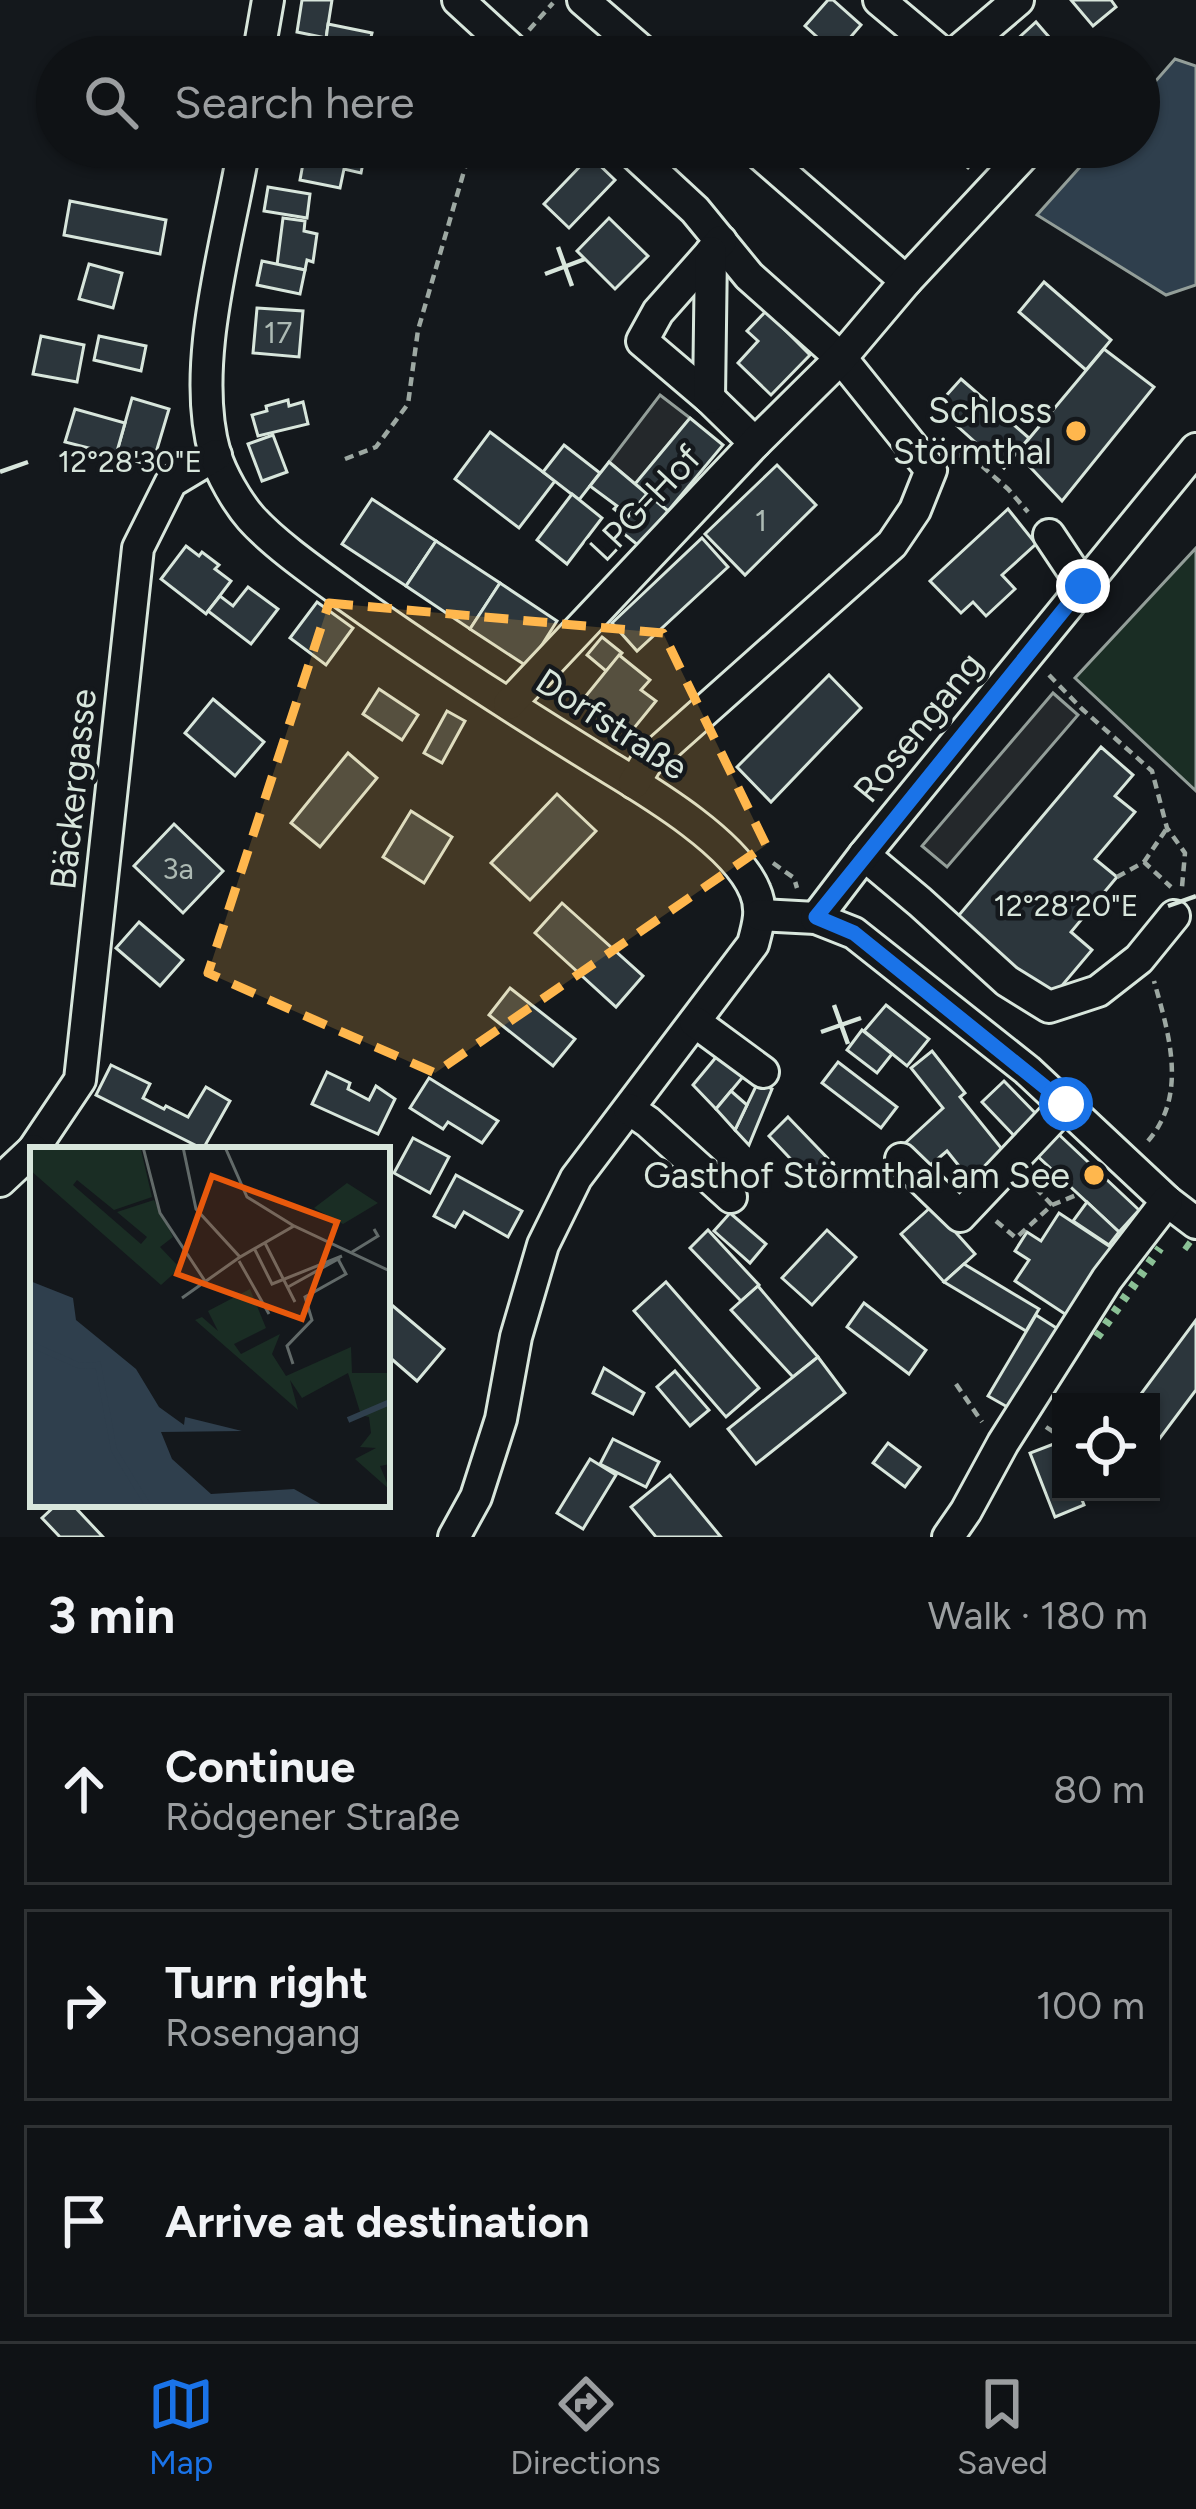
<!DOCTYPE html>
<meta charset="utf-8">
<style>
:root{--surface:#0f1215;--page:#1d2022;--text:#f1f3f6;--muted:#9b9ea0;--line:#2f3234;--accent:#1a73e8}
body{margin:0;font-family:Figtree,sans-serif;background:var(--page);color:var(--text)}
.controls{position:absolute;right:36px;bottom:36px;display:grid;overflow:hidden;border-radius:0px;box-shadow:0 3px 9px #0004}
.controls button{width:108px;height:108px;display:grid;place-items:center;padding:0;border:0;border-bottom:3px solid var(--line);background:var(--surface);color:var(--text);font:60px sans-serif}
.stop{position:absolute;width:36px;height:36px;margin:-27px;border:9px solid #1a73e8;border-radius:50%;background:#fff}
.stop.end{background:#1a73e8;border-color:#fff;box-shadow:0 3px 12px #0008}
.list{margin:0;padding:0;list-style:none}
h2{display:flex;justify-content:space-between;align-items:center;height:156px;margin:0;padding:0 48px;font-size:51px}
h2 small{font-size:39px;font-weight:400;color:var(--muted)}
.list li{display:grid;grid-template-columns:78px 1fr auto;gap:36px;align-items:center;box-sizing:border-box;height:192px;margin:0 24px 24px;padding:0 24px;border:3px solid var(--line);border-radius:0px}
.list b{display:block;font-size:45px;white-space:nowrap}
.list p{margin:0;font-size:39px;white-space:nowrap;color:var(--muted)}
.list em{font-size:39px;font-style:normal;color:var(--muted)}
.icon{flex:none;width:66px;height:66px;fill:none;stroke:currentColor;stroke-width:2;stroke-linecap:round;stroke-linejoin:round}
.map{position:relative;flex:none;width:1196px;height:1537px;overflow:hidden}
.search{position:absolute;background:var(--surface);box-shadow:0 3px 9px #0004;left:36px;right:36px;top:36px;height:132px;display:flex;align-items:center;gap:30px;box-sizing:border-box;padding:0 42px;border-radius:66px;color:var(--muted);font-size:45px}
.sheet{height:804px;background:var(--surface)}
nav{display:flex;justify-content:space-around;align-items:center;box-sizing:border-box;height:168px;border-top:3px solid var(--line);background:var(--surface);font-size:33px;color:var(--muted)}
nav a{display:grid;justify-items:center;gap:6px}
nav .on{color:var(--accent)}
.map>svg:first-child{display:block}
.green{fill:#1a2d24;stroke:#939e99;stroke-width:3}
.parking{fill:#24282b;stroke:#939e99;stroke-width:3}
.water{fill:#2f3f4d;stroke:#939e99;stroke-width:3}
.building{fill:#2c363c;stroke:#d8e6dc;stroke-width:3}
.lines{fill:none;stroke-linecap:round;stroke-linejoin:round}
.minor-casing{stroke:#d8e6dc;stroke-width:36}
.path{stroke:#9da8a2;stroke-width:4.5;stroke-dasharray:9 6;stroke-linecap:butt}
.minor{stroke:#14181c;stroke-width:30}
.hedge{stroke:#8ac095;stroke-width:9;stroke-dasharray:6 9;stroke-linecap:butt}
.route{stroke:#1a73e8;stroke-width:15}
.marked{fill:#ffb74d;fill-opacity:0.2;stroke:#ffb74d;stroke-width:9;stroke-dasharray:24 15;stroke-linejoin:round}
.ticks{fill:none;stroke:#d8e6dc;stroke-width:4.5}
.poi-dot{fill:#ffb74d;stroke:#14181c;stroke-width:4.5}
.labels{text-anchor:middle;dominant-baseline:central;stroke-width:9;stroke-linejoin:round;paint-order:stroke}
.number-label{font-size:30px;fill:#adbab4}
.poi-label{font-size:36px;fill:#d8e6dc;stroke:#14181c;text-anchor:end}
.street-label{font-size:36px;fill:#d8e6dc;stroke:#14181c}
.inset-river{fill:none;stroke:#2f3f4d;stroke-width:6}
.inset-road{fill:none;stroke:#626a69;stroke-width:3}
.view{fill:#e8590c;fill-opacity:0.15;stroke:#e8590c;stroke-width:6}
.inset-edge{fill:none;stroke:#d8e6dc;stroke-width:6}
.ticks-label{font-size:30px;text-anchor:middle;fill:#d8e6dc;stroke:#14181c;stroke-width:9;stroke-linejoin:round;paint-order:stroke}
</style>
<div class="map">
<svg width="1196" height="1537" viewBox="0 0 1196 1537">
<rect width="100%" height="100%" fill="#14181c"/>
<!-- green -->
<polygon class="green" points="1196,548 1196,791 1075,678"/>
<!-- parking -->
<g class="parking">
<polygon points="660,395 690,418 635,484 609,462"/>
<polygon points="1053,693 1078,715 947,867 922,846"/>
</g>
<!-- water -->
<polygon class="water" points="1175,59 1196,66 1196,285 1166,295 1037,215 1098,147 1139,147 1139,100"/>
<!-- building -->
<g class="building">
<polygon points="302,0 332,0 326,38 297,32"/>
<polygon points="828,0 833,0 861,25 836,54 805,26"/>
<polygon points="1071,0 1111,0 1116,7 1093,26"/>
<polygon points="1036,22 1062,52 1057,57 1027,57 1014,42"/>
<polygon points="328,24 372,33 366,57 330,57 332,49 325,47"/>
<polygon points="81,43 159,57 78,57"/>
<polygon points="306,147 342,147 365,153 361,173 344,169 340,188 300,180"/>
<polygon points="945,147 987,147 968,168"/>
<polygon points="590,156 615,180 569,228 544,204"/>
<polygon points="268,187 310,194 307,218 264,211"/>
<polygon points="70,201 166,220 160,254 64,235"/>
<polygon points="283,218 305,221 304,231 317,234 313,262 307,260 305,270 277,265"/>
<polygon points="609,218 648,256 615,289 577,251"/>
<polygon points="262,261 305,270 300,294 257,285"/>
<polygon points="89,264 122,273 113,308 79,299"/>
<polygon points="1044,282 1111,340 1086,370 1019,312"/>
<polygon points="257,308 303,311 299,357 253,353"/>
<polygon points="766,311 810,355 771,395 738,363 758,341 747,331"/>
<polygon points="41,336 84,345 77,382 33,374"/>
<polygon points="99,336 146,346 141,371 94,360"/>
<polygon points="1104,349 1154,387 1062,501 1017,453"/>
<polygon points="961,379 1029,438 1004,468 936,407"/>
<polygon points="132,398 169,409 152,466 116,455"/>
<polygon points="288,400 289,406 303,402 308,424 258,436 252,415 267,411 266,406"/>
<polygon points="75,409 125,423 116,455 65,442"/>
<polygon points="690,418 723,445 668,511 635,484"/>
<polygon points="490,432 555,481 519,528 455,479"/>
<polygon points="273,435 287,472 262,481 248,444"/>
<polygon points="564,445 600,473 579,500 543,472"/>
<polygon points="609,462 647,494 626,519 614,509 617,506 590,486"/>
<polygon points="777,465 816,505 745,575 705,534"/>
<polygon points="572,494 602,518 567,564 537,540"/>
<polygon points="647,494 668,511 639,546 618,529"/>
<polygon points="372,499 436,541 406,586 342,544"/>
<polygon points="1008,509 1036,544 1002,575 1015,589 986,616 973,602 961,613 930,581"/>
<polygon points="702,538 728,567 637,651 612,623"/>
<polygon points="436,541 500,583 470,629 406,586"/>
<polygon points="186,546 199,556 202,552 219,565 215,569 231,581 206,614 161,579"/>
<polygon points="500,583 557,621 528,667 470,629"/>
<polygon points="248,587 278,609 251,644 208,611 220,596 233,606"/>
<polygon points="317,602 353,628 326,665 290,638"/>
<polygon points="602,637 622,653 606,671 587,655"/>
<polygon points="619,655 650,680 641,690 656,701 630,733 585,697"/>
<polygon points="829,675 861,708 771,802 737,767"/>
<polygon points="379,689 418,715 402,740 363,714"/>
<polygon points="213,699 264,742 235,776 185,733"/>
<polygon points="447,711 465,721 442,763 424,753"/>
<polygon points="1101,747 1133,775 1115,796 1135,812 1095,859 1117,877 1071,932 1092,950 1049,1001 954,921"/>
<polygon points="348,753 377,778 320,847 291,823"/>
<polygon points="557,794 596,831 530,900 491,863"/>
<polygon points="411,811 452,837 424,883 383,857"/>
<polygon points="174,824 223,871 183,913 134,866"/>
<polygon points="562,903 643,976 616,1007 535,933"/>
<polygon points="139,922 183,960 160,986 116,948"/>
<polygon points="510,988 575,1039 553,1066 489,1015"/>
<polygon points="886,1005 929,1039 907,1066 864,1031"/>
<polygon points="862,1030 892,1054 877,1073 847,1050"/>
<polygon points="722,1050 747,1072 716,1109 693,1085"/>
<polygon points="932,1051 965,1093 960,1097 1010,1159 975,1186 947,1151 927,1168 903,1145 943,1108 911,1068"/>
<polygon points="838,1062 897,1107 881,1128 822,1083"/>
<polygon points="111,1065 150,1084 143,1098 164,1109 166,1106 188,1117 206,1087 230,1101 203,1149 96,1095"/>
<polygon points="327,1072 350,1083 348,1089 369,1100 376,1086 395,1099 378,1134 312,1104"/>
<polygon points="429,1078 498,1121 482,1143 448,1122 443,1129 410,1108"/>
<polygon points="1004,1081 1042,1120 1020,1142 982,1102"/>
<polygon points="758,1082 772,1089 749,1145 735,1130"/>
<polygon points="731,1091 747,1105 735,1130 716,1109"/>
<polygon points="788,1117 838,1169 818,1188 769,1136"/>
<polygon points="1053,1129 1139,1210 1119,1232 1032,1151"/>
<polygon points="413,1138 449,1157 430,1193 394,1173"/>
<polygon points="456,1175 522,1211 508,1237 464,1212 455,1227 434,1216"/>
<polygon points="1087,1202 1119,1232 1109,1245 1073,1221"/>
<polygon points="932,1206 975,1254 944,1282 901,1234"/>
<polygon points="730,1213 766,1244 750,1263 714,1231"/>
<polygon points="1059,1213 1112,1248 1068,1316 1015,1281 1029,1260 1015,1251 1027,1232 1041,1241"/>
<polygon points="708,1230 759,1285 741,1301 690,1248"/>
<polygon points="827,1230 856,1257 812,1305 782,1278"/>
<polygon points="964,1264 1039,1309 1026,1331 944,1282"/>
<polygon points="666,1282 759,1388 726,1417 634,1311"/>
<polygon points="758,1286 818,1357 793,1377 731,1310"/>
<polygon points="387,1301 444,1349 417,1381 387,1355"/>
<polygon points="864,1303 926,1350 909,1374 847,1327"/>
<polygon points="1036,1315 1058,1329 1011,1409 988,1396"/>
<polygon points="1196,1320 1196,1390 1151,1450 1151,1402 1135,1402"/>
<polygon points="818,1357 845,1393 756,1464 728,1429"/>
<polygon points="604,1368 644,1393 633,1414 593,1393"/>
<polygon points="675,1371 709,1410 690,1426 657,1387"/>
<polygon points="613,1439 659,1462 646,1487 600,1464"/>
<polygon points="1059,1442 1061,1492 1079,1492 1084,1505 1055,1517 1030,1453"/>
<polygon points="888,1443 920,1467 905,1487 873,1463"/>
<polygon points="590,1459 616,1475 583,1529 557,1513"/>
<polygon points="670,1475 721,1537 656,1537 631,1507"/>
<polygon points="57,1504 72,1504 103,1537 60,1537 42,1518"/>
</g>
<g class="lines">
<!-- minor casing -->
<g class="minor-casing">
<g id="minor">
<polyline points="458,0 520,57"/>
<polyline points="583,0 649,57"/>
<polyline points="879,0 947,57"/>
<polyline points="258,57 268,0"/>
<polyline points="951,57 1018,0"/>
<path d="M244 147C229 239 189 364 215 454 221 474 237 502 251 518 275 545 320 576 350 598 434 658 522 714 610 768 653 794 736 844 755 891 763 909 758 926 753 944L576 1178 543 1245 516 1337 501 1419 476 1497 454 1537"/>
<polyline points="627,147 695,210 749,276 841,358 931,470 915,510 892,544 646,763 634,783"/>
<polyline points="752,147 906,281"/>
<polyline points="721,241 658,312 642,341 709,398 755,443"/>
<polyline points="709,398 711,252"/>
<polyline points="1049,535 1083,586"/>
<polyline points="509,704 755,443 841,358 906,281 1031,147"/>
<polyline points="864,855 920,902 1007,981 1049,1007 1098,991 1139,959 1174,916"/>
<polyline points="760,915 816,918 854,933 1027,1070 1167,1201 1196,1223"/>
<polyline points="816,918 864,855 1196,449"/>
<polyline points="695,1022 763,1072"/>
<polyline points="629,1109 648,1122 731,1197"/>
<polyline points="33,1150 80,1080 138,548 171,482 216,455"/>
<polyline points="901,1159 960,1216 1066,1104"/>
<polyline points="0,1181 33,1150"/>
<polyline points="948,1537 966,1511 1003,1443 1107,1279 1167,1201"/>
</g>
</g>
<!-- path -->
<g class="path">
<polyline points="529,30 553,3"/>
<polyline points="958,456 966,452 1008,489 1028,512"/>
<polyline points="345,459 376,447 408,404 418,330 471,147"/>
<polyline points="1049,675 1082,709 1152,771 1167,828 1185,853 1182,887"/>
<polyline points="1144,862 1167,828"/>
<polyline points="773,863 794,878 797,888"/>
<polyline points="1117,877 1144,862 1171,887"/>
<path d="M1148 1141C1188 1095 1169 1034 1154 981"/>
<polyline points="1052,1205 1079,1194"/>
<polyline points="996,1221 1016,1238 1052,1205 1029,1181"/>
<polyline points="956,1384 982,1422"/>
<polyline points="1046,1427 1061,1437"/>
</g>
<!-- minor -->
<use href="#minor" class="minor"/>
<!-- hedge -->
<g class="hedge">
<polyline points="1185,1244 1196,1252"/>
<polyline points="1097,1337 1160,1248"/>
</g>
</g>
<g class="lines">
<!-- route -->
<polyline class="route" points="1066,1104 854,933 816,917 1083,586"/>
</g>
<!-- marked area -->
<path class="marked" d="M329 603 663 633 766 845 435 1073 208 973Z"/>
<!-- ticks -->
<path class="ticks" d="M558 247 572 286M545 274 585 259M0 472 28 462M1168 906 1196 896M834 1005 848 1044M821 1032 861 1018"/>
<!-- markers -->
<g class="poi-dot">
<circle cx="1076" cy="431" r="12"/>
<circle cx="1094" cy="1175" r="12"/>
</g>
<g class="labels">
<!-- number labels -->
<g class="number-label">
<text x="278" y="332">17</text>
<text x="761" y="520">1</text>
<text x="178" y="868">3a</text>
</g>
<!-- poi labels -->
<g class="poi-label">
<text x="1052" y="410">Schloss<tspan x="1052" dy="41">Störmthal</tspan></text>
<text x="1070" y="1175">Gasthof Störmthal am See</text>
</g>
<!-- street labels -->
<g class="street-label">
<text transform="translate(645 503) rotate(-47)">LPG-Hof</text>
<text transform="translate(612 724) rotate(33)">Dorfstraße</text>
<text transform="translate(918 727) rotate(-51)">Rosengang</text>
<text transform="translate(73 789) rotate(-84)">Bäckergasse</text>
</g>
</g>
<!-- overview -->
<g transform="translate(30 1147)">
<rect width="360" height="360" fill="#14181c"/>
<path d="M0 0 111 3 122 50 84 63 47 33 43 38 111 97 117 90 87 65 124 53 143 90 130 100 150 121 131 138 0 23ZM317 36 348 56 313 77 284 61ZM220 142 236 181 204 197 211 207 250 187 242 207 256 229 321 200 322 226H359L360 317 350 319 360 343 325 312 346 301 330 300 341 286 339 270 331 268 318 226 272 251 260 233 268 263 165 173 172 170 188 184 178 164Z" fill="#1a2d24"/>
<path d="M0 134 43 151 46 173 106 222 129 260 154 278 155 270 212 284 131 285 142 312 181 347 264 342 296 360H0Z" fill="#2f3f4d"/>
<path class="inset-river" d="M0 197 50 219 68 218 84 303 119 360M318 273 360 255"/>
<path class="inset-road" d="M113 0 130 66 175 134M153 0 166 62 210 110 264 79 360 124M195 0 217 50 264 79M235 96 265 155M225 103 242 137 312 109M322 105 348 89 344 82M209 114 239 167M258 140 310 111M152 151 210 110M263 217 257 199 282 173 275 150 316 127 308 112"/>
<path class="view" d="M182 29 307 75 272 172 147 127Z"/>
<rect width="360" height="360" class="inset-edge"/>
</g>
<g class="ticks-label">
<text x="130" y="472">12°28'30"E</text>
<text x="1066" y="916">12°28'20"E</text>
</g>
</svg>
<div class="controls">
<button><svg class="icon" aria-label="locate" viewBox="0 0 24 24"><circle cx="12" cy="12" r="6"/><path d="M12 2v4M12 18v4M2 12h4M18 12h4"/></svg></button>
</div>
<div class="stop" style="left:1066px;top:1104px"></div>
<div class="stop end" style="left:1083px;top:586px"></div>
<div class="search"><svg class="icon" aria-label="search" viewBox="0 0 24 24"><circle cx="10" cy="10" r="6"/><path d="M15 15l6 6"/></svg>Search here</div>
</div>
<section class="sheet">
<h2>3 min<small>Walk · 180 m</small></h2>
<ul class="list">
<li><svg class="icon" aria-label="ahead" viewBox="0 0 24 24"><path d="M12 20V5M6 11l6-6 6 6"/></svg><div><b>Continue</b><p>Rödgener Straße</p></div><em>80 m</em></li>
<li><svg class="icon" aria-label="right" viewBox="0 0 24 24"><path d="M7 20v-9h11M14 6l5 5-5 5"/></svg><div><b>Turn right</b><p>Rosengang</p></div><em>100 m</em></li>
<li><svg class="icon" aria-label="arrive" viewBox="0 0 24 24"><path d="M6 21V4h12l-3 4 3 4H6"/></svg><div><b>Arrive at destination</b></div></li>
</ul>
</section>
<nav>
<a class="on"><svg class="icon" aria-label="map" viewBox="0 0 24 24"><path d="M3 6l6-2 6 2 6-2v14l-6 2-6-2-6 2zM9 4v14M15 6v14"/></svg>Map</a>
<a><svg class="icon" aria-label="directions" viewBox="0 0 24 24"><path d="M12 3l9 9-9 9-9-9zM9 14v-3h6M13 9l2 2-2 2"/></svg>Directions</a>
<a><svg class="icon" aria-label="saved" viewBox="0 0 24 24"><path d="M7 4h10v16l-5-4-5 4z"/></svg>Saved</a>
</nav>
